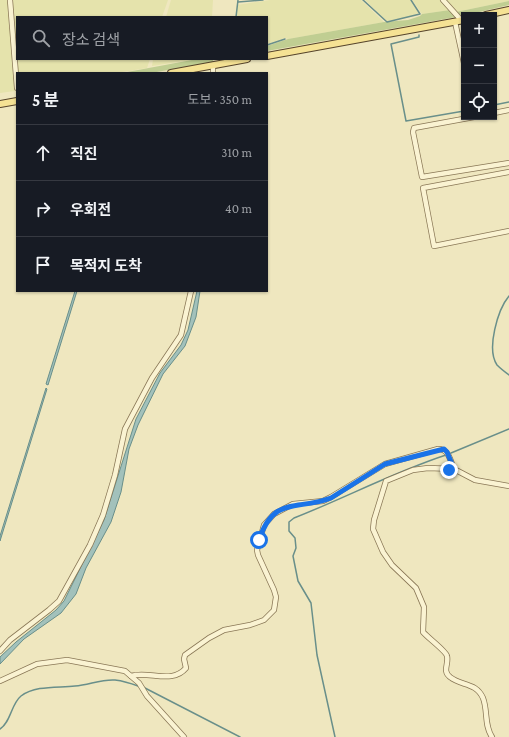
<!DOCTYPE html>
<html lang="ko">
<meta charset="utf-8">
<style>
:root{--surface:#171b24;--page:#242831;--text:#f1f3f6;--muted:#9ea1a6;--line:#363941}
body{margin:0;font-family:"Crimson Pro","Noto Sans KR",serif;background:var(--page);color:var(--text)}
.controls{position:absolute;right:12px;top:12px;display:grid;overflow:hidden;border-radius:0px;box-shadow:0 1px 3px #0004}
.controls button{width:36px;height:36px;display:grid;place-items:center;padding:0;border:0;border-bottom:1px solid var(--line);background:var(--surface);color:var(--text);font:20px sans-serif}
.stop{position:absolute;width:12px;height:12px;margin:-9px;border:3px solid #1a73e8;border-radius:50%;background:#fff}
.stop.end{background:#1a73e8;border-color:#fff;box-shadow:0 1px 4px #0008}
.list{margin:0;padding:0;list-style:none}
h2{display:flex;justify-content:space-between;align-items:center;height:52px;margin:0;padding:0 16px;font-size:17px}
h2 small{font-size:13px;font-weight:400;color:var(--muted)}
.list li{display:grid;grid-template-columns:26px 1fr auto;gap:12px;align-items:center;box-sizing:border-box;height:56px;padding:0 16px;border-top:1px solid var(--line)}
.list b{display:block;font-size:15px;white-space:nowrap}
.list em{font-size:13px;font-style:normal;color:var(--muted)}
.icon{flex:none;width:22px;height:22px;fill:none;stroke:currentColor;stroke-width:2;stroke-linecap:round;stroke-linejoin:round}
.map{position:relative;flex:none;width:509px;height:737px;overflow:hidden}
.search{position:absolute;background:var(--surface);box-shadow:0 1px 3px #0004;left:16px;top:16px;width:252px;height:44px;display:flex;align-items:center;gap:10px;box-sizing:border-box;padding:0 14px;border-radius:0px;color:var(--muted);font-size:15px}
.panel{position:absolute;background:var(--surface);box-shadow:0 1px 3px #0004;left:16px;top:72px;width:252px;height:220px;border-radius:0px}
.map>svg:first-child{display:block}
.farmland{fill:#e5e3ac}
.green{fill:#c0ce92}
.water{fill:#a2c1bb;stroke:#698f8a}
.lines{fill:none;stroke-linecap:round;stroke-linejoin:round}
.stream{stroke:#698f8a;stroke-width:1.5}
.minor-casing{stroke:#897756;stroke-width:6}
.major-casing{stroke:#56442b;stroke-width:8}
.minor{stroke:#faf3d2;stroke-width:4.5}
.major{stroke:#f5e294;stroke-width:6}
.route{stroke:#1a73e8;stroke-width:5}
</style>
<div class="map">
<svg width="509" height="737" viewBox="0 0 509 737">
<rect width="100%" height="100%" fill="#efe7bf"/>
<!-- farmland -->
<g class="farmland">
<polygon points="0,0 8,0 15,91 0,93"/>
<polygon points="11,0 168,0 162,17 17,17 17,59 150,59 147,68 116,73 17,73"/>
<polygon points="171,0 213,0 212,17 166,17"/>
<polygon points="270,0 361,0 384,22 288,39 285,38 267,44 267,17 236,17 237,5"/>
<polygon points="365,0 410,0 419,13 408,17 387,21"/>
<polygon points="412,0 441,0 450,10 422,14"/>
<polygon points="446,0 509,0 509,1 456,12"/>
<polygon points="153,59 197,59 152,66"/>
</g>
<!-- green -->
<g class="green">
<polygon points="509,1 509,5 462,16 456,12"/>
<polygon points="450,10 456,17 267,51 267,46 288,39 384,22 408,20 420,16 422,14"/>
<polygon points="197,59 213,59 213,62 151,73 122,73"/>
</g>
<!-- water -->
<g class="water">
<polygon points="75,291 77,291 48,385 46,384"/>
<polygon points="197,291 200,291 196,317 185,346 163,374 138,425 129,449 121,492 111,522 86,568 76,594 61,613 24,639 0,664 0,657 16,642 56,610 64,601 104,520 136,419 160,373 181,345 188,330"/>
<polygon points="46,388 47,389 0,541 0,536"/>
</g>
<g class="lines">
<!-- stream -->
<g class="stream">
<polyline points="363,0 387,22 420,14 411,0"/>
<polyline points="238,2 263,0"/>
<polyline points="236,17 238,0"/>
<polyline points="419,35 419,37 391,44 406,121 464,111"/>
<polyline points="267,45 285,39"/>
<polyline points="494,105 509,102"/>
<path d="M509 296C498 309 486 349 497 365 500 368 505 372 509 375"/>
<polyline points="451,453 509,429"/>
<polyline points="143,687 240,737"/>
<path d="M0 729C11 722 11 704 21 696 36 685 58 688 75 686 89 685 101 679 115 680 123 681 130 683 138 686"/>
<path d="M335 737 317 655 311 603 298 581 293 556 296 548 295 538 289 531V522L294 518C345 498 394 472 446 455"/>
</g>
<!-- minor casing -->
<g class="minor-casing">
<g id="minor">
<polyline points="10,0 17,88"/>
<polyline points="443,0 461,20"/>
<polyline points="455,22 464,63"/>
<polyline points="213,73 213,65"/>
<polyline points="494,113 509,110"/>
<polyline points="474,117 414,128 413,132 422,177 509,163"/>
<polyline points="509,172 423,188 434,246 509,231"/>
<polyline points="0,651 10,640 49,610 59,601 90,545 103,515 115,475 125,429 152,378 181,335 191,291"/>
<path d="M131 676C148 670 172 685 186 668L184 659 185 655 209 638 224 630 250 625 264 620 274 610 276 597 274 590 258 555 257 550 264 525 274 514 293 504 323 501 331 497 385 464 438 449C449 449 450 460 454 469"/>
<polyline points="0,681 37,664 67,660 125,671 139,683 147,696 184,737"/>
<path d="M492 737C484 725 488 711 483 698 476 682 461 686 450 677 442 671 449 664 447 656 446 651 428 638 423 632L424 607 416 588 392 565 383 552 373 529 374 520 386 481 413 470 428 468 454 469 475 480 509 486"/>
</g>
</g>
<!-- major casing -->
<g class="major-casing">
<g id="major">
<polyline points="486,15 509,10"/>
<polyline points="267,56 464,20"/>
<polyline points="171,73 247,59"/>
<polyline points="0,104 17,101"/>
</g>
</g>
<!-- minor -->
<use href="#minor" class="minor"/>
<!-- major -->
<use href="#major" class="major"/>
</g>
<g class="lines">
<!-- route -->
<path class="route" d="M259 540C274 495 297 511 331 498L385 464 444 449 447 452 454 469 449 470"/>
</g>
</svg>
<div class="controls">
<button>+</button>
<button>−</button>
<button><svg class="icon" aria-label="locate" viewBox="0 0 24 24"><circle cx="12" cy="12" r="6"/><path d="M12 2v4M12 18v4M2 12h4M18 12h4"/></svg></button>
</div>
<div class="stop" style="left:259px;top:540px"></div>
<div class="stop end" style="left:449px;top:470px"></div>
<div class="search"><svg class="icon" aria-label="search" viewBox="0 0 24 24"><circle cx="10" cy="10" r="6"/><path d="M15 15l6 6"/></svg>장소 검색</div>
<section class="panel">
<h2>5 분<small>도보 · 350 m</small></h2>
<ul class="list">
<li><svg class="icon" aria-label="ahead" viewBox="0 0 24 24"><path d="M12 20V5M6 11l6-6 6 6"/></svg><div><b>직진</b></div><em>310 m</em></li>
<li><svg class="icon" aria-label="right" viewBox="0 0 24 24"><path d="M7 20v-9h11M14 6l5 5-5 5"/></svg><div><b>우회전</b></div><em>40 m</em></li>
<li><svg class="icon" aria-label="arrive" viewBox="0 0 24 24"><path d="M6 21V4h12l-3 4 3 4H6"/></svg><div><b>목적지 도착</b></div></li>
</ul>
</section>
</div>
